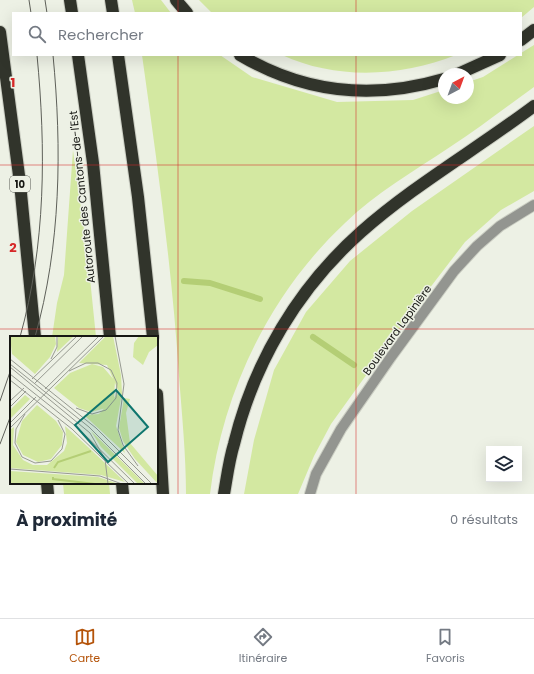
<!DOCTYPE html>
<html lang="fr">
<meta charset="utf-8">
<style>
:root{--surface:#fff;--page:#f2f2f3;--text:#1f2937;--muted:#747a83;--line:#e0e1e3;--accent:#b45309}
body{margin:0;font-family:Poppins,sans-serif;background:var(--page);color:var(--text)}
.controls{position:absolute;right:12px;bottom:12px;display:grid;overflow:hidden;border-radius:0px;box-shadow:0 4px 16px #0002}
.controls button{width:36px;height:36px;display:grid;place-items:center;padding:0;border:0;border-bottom:1px solid var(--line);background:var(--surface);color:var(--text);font:20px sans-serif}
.compass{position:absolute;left:438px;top:68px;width:36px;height:36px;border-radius:50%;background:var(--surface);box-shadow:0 4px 16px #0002;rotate:41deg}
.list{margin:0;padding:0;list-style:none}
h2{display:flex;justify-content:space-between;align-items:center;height:52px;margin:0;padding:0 16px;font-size:17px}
h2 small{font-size:13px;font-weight:400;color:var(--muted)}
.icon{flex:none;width:22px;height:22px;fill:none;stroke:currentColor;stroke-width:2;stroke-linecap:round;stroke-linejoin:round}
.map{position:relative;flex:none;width:534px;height:494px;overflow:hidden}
.search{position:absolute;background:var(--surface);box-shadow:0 4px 16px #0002;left:12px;right:12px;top:12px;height:44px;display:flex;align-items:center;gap:10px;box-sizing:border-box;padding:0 14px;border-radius:0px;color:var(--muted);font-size:15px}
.sheet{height:124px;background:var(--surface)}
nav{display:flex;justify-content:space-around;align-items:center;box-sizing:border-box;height:56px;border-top:1px solid var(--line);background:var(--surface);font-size:11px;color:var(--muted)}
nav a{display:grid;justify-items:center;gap:2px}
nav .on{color:var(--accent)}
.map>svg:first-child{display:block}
.green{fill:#d3e8a1}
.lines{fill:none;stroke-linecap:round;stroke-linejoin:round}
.stream{stroke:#b4ce75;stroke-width:6}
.minor-casing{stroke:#cbcec3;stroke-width:12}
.highway-casing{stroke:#cbcec3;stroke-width:14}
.minor{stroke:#939590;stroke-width:10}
.highway{stroke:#31342b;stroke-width:12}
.tram{stroke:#5e6059;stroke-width:1}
.grid{fill:none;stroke:#d62828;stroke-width:1;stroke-opacity:0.55}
.labels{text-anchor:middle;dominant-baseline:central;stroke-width:3;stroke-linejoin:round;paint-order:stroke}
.shield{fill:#edf1e5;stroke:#565852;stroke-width:1}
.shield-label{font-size:10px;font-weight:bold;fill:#161713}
.street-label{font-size:11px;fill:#161713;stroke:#edf1e5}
.inset-river{fill:none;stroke:#b4ce75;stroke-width:2}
.inset-road{fill:none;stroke:#979a91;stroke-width:1}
.view{fill:#0f766e;fill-opacity:0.15;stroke:#0f766e;stroke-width:2}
.inset-edge{fill:none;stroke:#161713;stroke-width:2}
.grid-label{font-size:13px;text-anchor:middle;font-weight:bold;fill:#d62828;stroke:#edf1e5;stroke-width:3;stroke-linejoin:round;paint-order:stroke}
</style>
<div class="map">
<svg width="534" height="494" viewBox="0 0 534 494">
<rect width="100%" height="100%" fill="#edf1e5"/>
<!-- green -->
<g class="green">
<polygon points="132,0 161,0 171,13 135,13"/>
<polygon points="199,0 534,0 534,7 521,18 521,13 212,13"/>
<path d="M534 45V87C506 107 479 128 450 147 414 171 376 193 345 223 270 293 222 393 210 494H186C186 455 182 416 179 376 172 268 157 162 142 55H220L252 77 337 102 413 100 444 90V98H468V82L483 77 518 55H521V53Z"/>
<path d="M282 55H456C401 77 336 80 282 55Z"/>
<polygon points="534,126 534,191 501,210 465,242 413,310 331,424 314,456 298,494 244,494 254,440 274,370 306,312 350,261 412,211"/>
<polygon points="73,150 88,259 96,337 52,337 57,303 64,275"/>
<polygon points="63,483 109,483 110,494 64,494"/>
</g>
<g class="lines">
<!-- stream -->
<g class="stream">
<polyline points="184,281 210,283 260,299"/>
<polyline points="313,337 354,365"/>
</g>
<!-- minor casing -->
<g class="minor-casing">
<polyline id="minor" points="310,494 316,474 341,429 391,357 454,271 477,246 500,226 534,205"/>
</g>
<!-- highway casing -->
<g class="highway-casing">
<g id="highway">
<polyline points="70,0 72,13"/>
<polyline points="111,0 113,13"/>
<polyline points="176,0 187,13"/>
<polyline points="0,32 20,183 35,337"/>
<polyline points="521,40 534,30"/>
<polyline points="78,55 93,163 110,337"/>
<polyline points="118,55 138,197 153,337"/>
<path d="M240 55C304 93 373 100 444 79"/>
<polyline points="458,74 500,55"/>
<polyline points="157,394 163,494"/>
<polyline points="47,483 48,494"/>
<polyline points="122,483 123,494"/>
<path d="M224 494C227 477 229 460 234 444 254 362 298 288 361 232 414 185 477 149 534 106"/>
</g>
</g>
<!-- minor -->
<use href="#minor" class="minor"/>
<!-- highway -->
<use href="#highway" class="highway"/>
<!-- tram -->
<g class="tram">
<polyline points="29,0 31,13"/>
<polyline points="45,0 47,13"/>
<path d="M20 337C46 245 46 149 37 55"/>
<path d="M35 337C61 245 62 149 53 55"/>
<polyline points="0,401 11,369"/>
<polyline points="0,444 11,415"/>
</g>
</g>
<!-- grid -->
<path class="grid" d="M178 0V13M356 0V13M178 55V494M356 55V494M0 165H534M0 329H534"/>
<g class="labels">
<!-- shield labels -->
<rect class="shield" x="10" y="176" width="20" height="16" rx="3"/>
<g class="shield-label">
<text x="20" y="184">10</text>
</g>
<!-- street labels -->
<g class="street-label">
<text transform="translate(82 197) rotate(-96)">Autoroute des Cantons-de-l'Est</text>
<text transform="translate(397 330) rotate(-54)">Boulevard Lapinière</text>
</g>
</g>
<!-- overview -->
<g transform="translate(10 336)">
<rect width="148" height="148" fill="#edf1e5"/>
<path d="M0 0H45L46 8 40 21 25 38 2 18ZM48 0H64L47 16ZM96 0H103L111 39 112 57 106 90 115 117 74 79 89 78 109 56 97 29 69 27ZM129 0H148V9L139 16 133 29 123 21 124 7ZM82 28 93 31 105 45 104 62 96 72 81 76 69 72 44 52 60 37ZM15 59 20 63 0 83V74ZM114 62 120 63 116 77 120 107 148 140V148L125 123 113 105 109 92ZM27 69 46 85 53 96 52 109 41 123 28 126 13 119 6 106 12 85ZM55 90 78 111 115 146 91 139 0 132V94L4 91 3 109 13 124 23 129H37L54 115 57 107ZM81 95 135 148H128L91 111ZM0 135 88 141 109 148H6L0 147Z" fill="#d3e8a1"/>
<path class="inset-river" d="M44 132 48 126 81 115M43 141V143L85 148"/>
<path class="inset-road" d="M105 0 114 48 108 94 113 109 128 130M0 23 86 92 142 148M41 23 47 11V0M0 28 79 91 136 148M0 31 80 97 95 123 98 148M59 35 76 27H88L101 34 107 47 106 62 96 74 82 78 66 72M0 38 68 92 125 148M22 43 67 0M0 44 62 93 119 148M25 47 73 0M35 53 89 0M0 65 14 52M0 71 16 55M15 78 6 93 5 107 12 121 25 127 41 125 52 113 55 98 48 84M0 87 26 61M0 92 94 0M0 133 90 140 112 148"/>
<path class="view" d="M106 54 138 91 98 126 65 89Z"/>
<rect width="148" height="148" class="inset-edge"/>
</g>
<g class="grid-label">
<text x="13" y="87">1</text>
<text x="13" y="252">2</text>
</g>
</svg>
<div class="controls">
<button><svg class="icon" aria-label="layers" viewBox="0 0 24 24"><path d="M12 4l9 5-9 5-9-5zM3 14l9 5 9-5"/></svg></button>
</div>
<svg class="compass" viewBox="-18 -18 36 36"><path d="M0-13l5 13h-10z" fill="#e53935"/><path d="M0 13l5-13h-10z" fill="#747a83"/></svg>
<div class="search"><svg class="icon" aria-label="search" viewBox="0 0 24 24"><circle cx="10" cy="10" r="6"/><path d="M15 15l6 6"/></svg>Rechercher</div>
</div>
<section class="sheet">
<h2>À proximité<small>0 résultats</small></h2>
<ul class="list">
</ul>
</section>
<nav>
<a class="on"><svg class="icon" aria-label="map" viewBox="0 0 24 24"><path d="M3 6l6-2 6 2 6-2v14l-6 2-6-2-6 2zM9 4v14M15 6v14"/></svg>Carte</a>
<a><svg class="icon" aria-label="directions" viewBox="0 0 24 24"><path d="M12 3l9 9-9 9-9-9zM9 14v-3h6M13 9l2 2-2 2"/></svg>Itinéraire</a>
<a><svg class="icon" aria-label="saved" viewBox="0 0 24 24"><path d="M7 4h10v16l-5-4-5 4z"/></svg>Favoris</a>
</nav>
